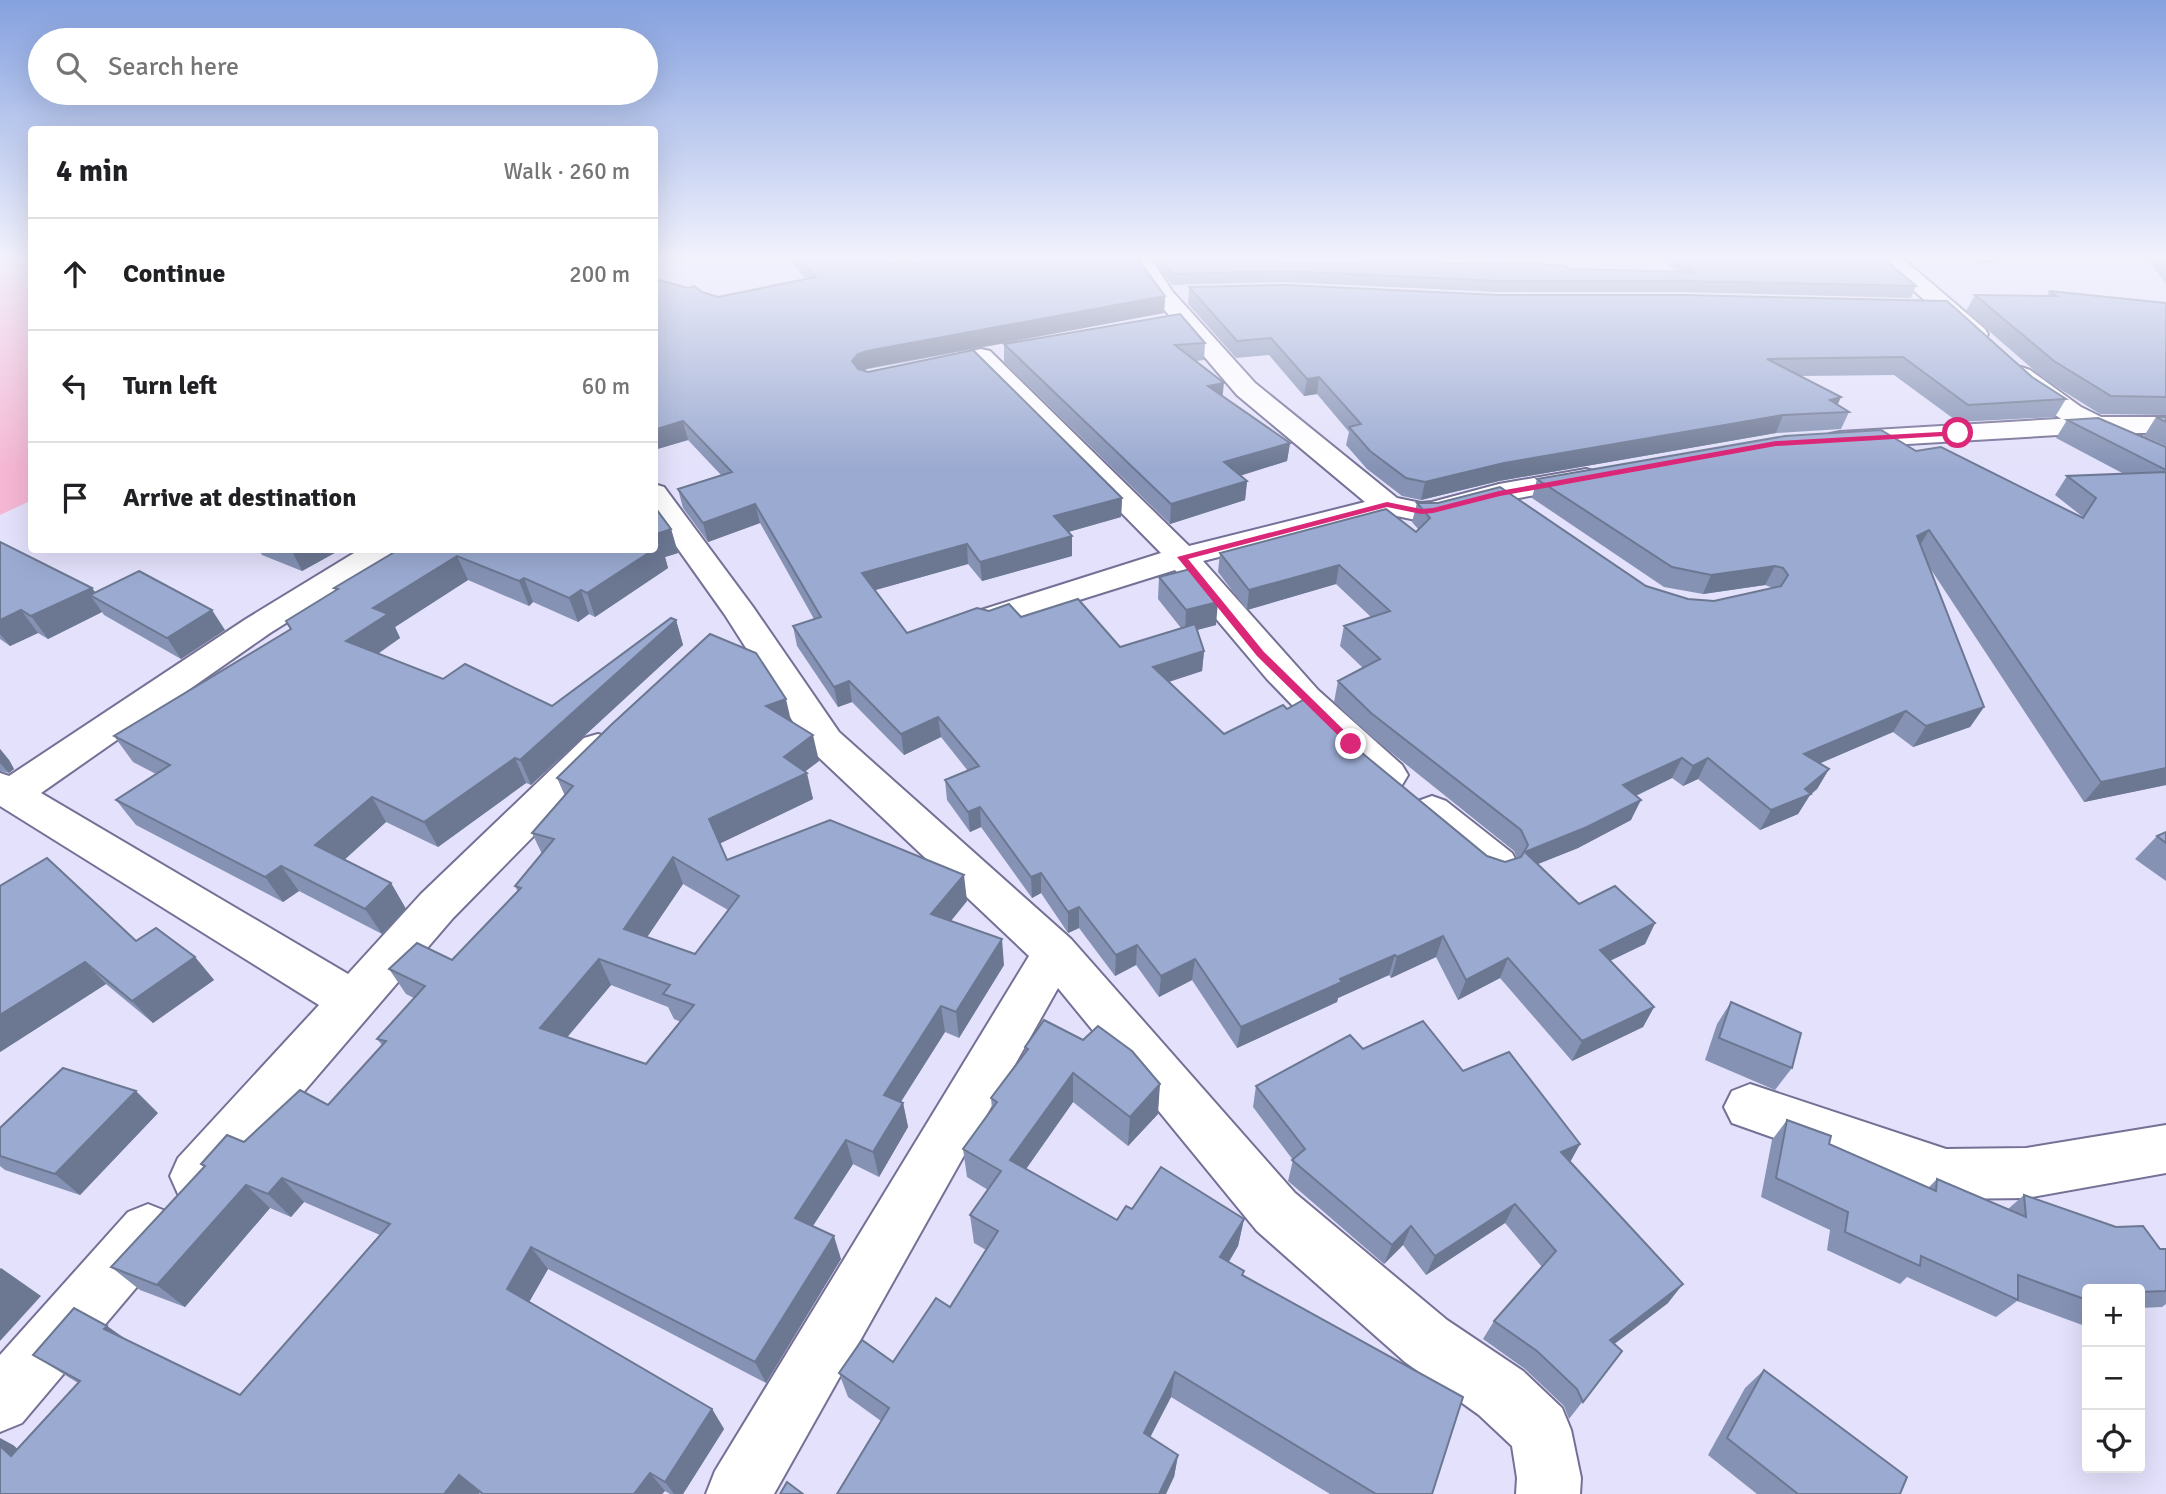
<!DOCTYPE html>
<meta charset="utf-8">
<style>
:root{--surface:#fff;--page:#f2f2f2;--text:#202124;--muted:#757577;--line:#e0e0e0}
body{margin:0;font-family:Signika,sans-serif;background:var(--page);color:var(--text)}
.controls{position:absolute;right:21px;bottom:21px;display:grid;overflow:hidden;border-radius:7px;box-shadow:0 7px 28px #0002}
.controls button{width:63px;height:63px;display:grid;place-items:center;padding:0;border:0;border-bottom:2px solid var(--line);background:var(--surface);color:var(--text);font:35px sans-serif}
.stop{position:absolute;width:21px;height:21px;margin:-16px;border:5px solid #db2777;border-radius:50%;background:#fff}
.stop.end{background:#db2777;border-color:#fff;box-shadow:0 2px 7px #0008}
.list{margin:0;padding:0;list-style:none}
h2{display:flex;justify-content:space-between;align-items:center;height:91px;margin:0;padding:0 28px;font-size:30px}
h2 small{font-size:23px;font-weight:400;color:var(--muted)}
.list li{display:grid;grid-template-columns:46px 1fr auto;gap:21px;align-items:center;box-sizing:border-box;height:112px;padding:0 28px;border-top:2px solid var(--line)}
.list b{display:block;font-size:26px;white-space:nowrap}
.list em{font-size:23px;font-style:normal;color:var(--muted)}
.icon{flex:none;width:38px;height:38px;fill:none;stroke:currentColor;stroke-width:2;stroke-linecap:round;stroke-linejoin:round}
.map{position:relative;flex:none;width:2166px;height:1494px;overflow:hidden}
.search{position:absolute;background:var(--surface);box-shadow:0 7px 28px #0002;left:28px;top:28px;width:630px;height:77px;display:flex;align-items:center;gap:18px;box-sizing:border-box;padding:0 24px;border-radius:38px;color:var(--muted);font-size:26px}
.panel{position:absolute;background:var(--surface);box-shadow:0 7px 28px #0002;left:28px;top:126px;width:630px;height:427px;border-radius:7px}
.map>svg:first-child{display:block}
.green{fill:#f5b7d4}
.lines{fill:none;stroke-linecap:round;stroke-linejoin:round}
.street-casing{stroke:#747096;stroke-width:4}
.secondary-casing{stroke:#747096;stroke-width:4}
.street{fill:#fff;fill-rule:evenodd}
.secondary{fill:#fff;fill-rule:evenodd}
.wall{fill:#8592b4;fill-rule:evenodd}
.shaded-wall{fill:#6c7792}
.building{fill:#9baad1;stroke:#6c7792;stroke-width:2;fill-rule:evenodd}
.route{fill:#db2777}
</style>
<div class="map">
<svg width="2166" height="1494" viewBox="0 0 2166 1494">
<rect width="100%" height="100%" fill="#e3e1fb"/>
<!-- green -->
<polygon class="green" points="0,258 31,258 32,500 0,515"/>
<g class="lines">
<!-- street casing -->
<g class="street-casing">
<g id="street">
<polygon points="1145,259 1153,261 1172,291 1255,383 1397,498 1421,503 1432,502 1499,484 1586,469 1596,472 1601,478 1596,484 1502,501 1433,520 1421,521 1387,514 1203,561 1318,690 1402,765 1408,775 1402,785 1388,789 1374,785 1345,760 1267,679 1175,570 990,628 978,625 973,618 978,611 1161,553 972,361 969,356 972,351 981,349 990,351 1189,546 1365,502 1237,395 1156,300 1134,266 1137,261"/>
<polygon points="2092,417 2166,417 2166,433 2092,433 1840,448 1830,446 1826,440 1830,434 1840,432"/>
<polygon points="654,484 664,487 753,607 839,732 1071,939 1295,1193 1447,1320 1523,1371 1562,1408 1571,1430 1581,1478 1580,1494 1516,1494 1517,1478 1512,1446 1479,1415 1405,1362 1257,1231 1058,988 774,1494 706,1494 715,1471 1029,956 811,750 725,615 654,515"/>
<polygon points="359,550 396,550 391,557 270,633 41,793 348,974 421,894 584,738 598,734 612,738 617,747 612,756 453,918 216,1194 197,1201 178,1194 170,1176 178,1158 319,1005 0,806 0,773 9,776 246,619"/>
<polygon points="1432,796 1446,801 1512,853 1518,864 1512,875 1497,880 1482,875 1418,821 1412,811 1418,801"/>
<polygon points="1750,1084 1946,1149 2026,1148 2166,1125 2166,1173 2026,1198 1946,1199 1732,1123 1724,1107 1732,1091"/>
<polygon points="148,1204 168,1212 176,1231 168,1250 22,1423 0,1432 0,1355 128,1212"/>
</g>
</g>
<!-- secondary casing -->
<g class="secondary-casing">
<g id="secondary">
<polygon points="1878,258 1902,258 1985,329 1988,334 1985,339 1976,341 1967,339"/>
<path d="M2021 367 2030 370 2081 407 2166 449V469C2127 459 2031 408 2008 375L2012 370Z"/>
</g>
</g>
<!-- street -->
<use href="#street" class="street"/>
<!-- secondary -->
<use href="#secondary" class="secondary"/>
</g>
<!-- wall -->
<g class="wall">
<polygon points="793,258 882,258 887,264 915,263 1165,296 1164,313 863,370 1122,498 1121,517 1068,532 1072,536 1072,556 982,581 968,564 875,590 907,633 1021,617 1120,647 1181,628 1158,599 1159,577 1216,625 1197,630 1204,651 1202,671 1169,682 1224,734 1287,709 1339,734 1487,856 1505,862 1517,858 1514,851 1367,733 1334,702 1338,681 1363,668 1340,646 1344,626 1371,617 1336,584 1247,610 1218,572 1220,553 1416,532 1419,530 1412,522 1417,503 1646,586 1688,599 1714,601 1773,588 1765,585 1703,594 1664,587 1532,498 1537,479 1916,451 2083,518 2083,517 2055,495 2067,476 2124,474 2056,438 2067,420 2166,447 2166,785 2084,802 1928,565 1984,707 1970,727 1913,747 1893,732 1820,763 1829,769 1817,789 1810,795 1798,814 1760,830 1698,779 1683,786 1672,778 1636,796 1631,820 1578,848 1538,864 1579,904 1655,923 1645,944 1610,961 1654,1007 1643,1027 1572,1061 1500,978 1458,1000 1436,957 1391,978 1389,975 1338,998 1337,1002 1237,1048 1192,980 1159,997 1136,965 1115,976 1079,928 1068,933 1041,893 1032,898 981,827 970,832 947,800 945,780 968,771 941,737 904,755 852,702 838,707 797,646 793,626 814,619 760,523 708,542 683,508 678,489 722,476 688,440 654,450 654,282 718,297 805,279 794,265"/>
<polygon points="1152,258 1278,258 1279,263 1375,262 1376,258 1438,258 1440,264 1677,272 1669,265 1671,258 1883,258 1916,286 1911,298 1679,292 1495,292 1284,282 1172,285"/>
<polygon points="1970,258 2016,258 1978,264"/>
<polygon points="2147,258 2166,258 2166,284"/>
<polygon points="1189,287 1499,295 2032,377 2066,399 2055,417 1958,422 1894,375 1800,376 1837,405 1849,412 1841,429 1776,433 1499,481 1421,500 1402,496 1367,469 1346,445 1349,432 1317,394 1304,396 1269,355 1236,358 1188,304"/>
<polygon points="2049,291 2166,303 2166,415 2100,414 2044,379 1966,311 1975,295 2047,296"/>
<polygon points="1205,343 1204,360 1196,361 1222,396 1290,443 1287,461 1240,476 1247,481 1245,500 1170,524 1004,362 1004,344"/>
<polygon points="2156,417 2166,417 2166,446 2144,436"/>
<polygon points="671,529 678,553 665,557 668,568 595,617 589,614 578,622 533,602 529,606 468,580 395,627 400,638 378,654 443,679 552,706 676,620 683,645 531,785 526,783 438,847 386,822 344,860 391,883 406,909 382,934 299,891 283,902 136,825 116,800 156,774 133,762 114,736 291,629 336,591 334,588 398,550"/>
<polygon points="0,542 92,588 95,592 225,630 181,659 104,615 102,612 48,639 38,633 10,646 0,639"/>
<polygon points="259,550 340,550 302,571 262,555"/>
<path d="M791 721 819 761 805 771 813 799 720 843 727 860 967 901 951 921 1004 965 959 1038 945 1032 901 1102 903 1103 908 1127 879 1177 853 1164 813 1226 841 1259 766 1383 548 1269 529 1302 712 1409 724 1429 683 1494H670L665 1491 662 1494H481L480 1493 0 1494 13 1445 17 1449 78 1383 33 1355 107 1326 126 1340 240 1395 380 1235 304 1202 291 1217 270 1208 185 1307 140 1290 111 1267 204 1167 201 1164 244 1142 328 1105 382 1045 377 1039 414 998 406 994 389 969 452 960 518 892 515 886 542 854 532 833 565 796 557 778ZM683 884 728 910 695 954 647 937ZM611 985 668 1007 674 1019 681 1022 646 1064 567 1037Z"/>
<polygon points="0,749 9,760 14,769 9,773 0,771"/>
<polygon points="2166,832 2166,881 2135,859 2157,836"/>
<polygon points="0,886 136,941 195,957 214,980 153,1023 106,984 0,1052"/>
<polygon points="1731,1002 1792,1068 1775,1090 1705,1060 1717,1024"/>
<polygon points="1025,1047 1158,1114 1128,1146 1073,1102 1026,1169 1117,1220 1132,1209 1244,1219 1238,1246 1229,1262 1243,1275 1432,1494 1330,1494 1171,1397 1150,1437 1178,1455 1174,1477 881,1421 848,1397 839,1373 893,1362 950,1307 986,1250 974,1243 970,1215 988,1190 967,1177 963,1149 992,1109 991,1098 1025,1053"/>
<polygon points="1363,1049 1463,1071 1580,1144 1570,1162 1668,1303 1614,1344 1622,1351 1569,1419 1564,1406 1525,1369 1483,1339 1494,1321 1542,1267 1505,1223 1426,1275 1403,1245 1384,1264 1288,1181 1293,1160 1253,1107 1256,1086"/>
<polygon points="158,1113 80,1195 5,1170 0,1166 0,1128"/>
<polygon points="1787,1120 1829,1144 1928,1188 1937,1179 2008,1209 2024,1195 2160,1249 2166,1249 2166,1304 2162,1307 2140,1308 2140,1289 2087,1289 2087,1325 2085,1326 2017,1301 1996,1317 1907,1277 1900,1284 1827,1250 1830,1230 1761,1197 1772,1140"/>
<polygon points="1764,1370 1900,1494 1757,1494 1708,1455 1745,1388"/>
</g>
<!-- shaded-wall -->
<g class="shaded-wall">
<polygon points="1981,258 2016,258 1978,264"/>
<polygon points="1165,296 1164,313 869,368 860,372 852,361 858,354 867,351"/>
<polygon points="1319,377 1317,394 1304,396 1307,379"/>
<polygon points="1224,383 1222,401 1208,386"/>
<polygon points="1841,397 1834,413 1830,400"/>
<polygon points="1783,415 1776,433 1499,481 1421,500 1425,482 1504,463"/>
<polygon points="683,421 688,440 654,450 654,430"/>
<polygon points="1290,443 1287,461 1222,481 1224,462"/>
<polygon points="1247,481 1245,500 1170,524 1171,504"/>
<polygon points="1122,498 1121,517 1054,536 1054,516"/>
<polygon points="755,504 760,523 708,542 703,523"/>
<polygon points="671,529 678,553 665,557 668,568 595,617 587,593 650,550 654,550 654,535"/>
<polygon points="1929,530 1918,549 1917,536"/>
<polygon points="1072,536 1072,556 982,581 980,562"/>
<polygon points="967,544 968,564 865,593 862,573"/>
<polygon points="295,550 340,550 302,571 292,551"/>
<polygon points="457,556 468,580 395,627 400,638 359,666 346,641 373,608"/>
<polygon points="1339,565 1336,584 1247,610 1249,590"/>
<polygon points="1775,566 1765,585 1703,594 1711,575"/>
<polygon points="524,578 533,602 529,606 519,581"/>
<polygon points="92,588 101,601 90,595 102,612 48,639 31,616"/>
<polygon points="581,590 589,614 578,622 569,598"/>
<polygon points="1218,602 1216,625 1185,633 1186,610"/>
<polygon points="21,610 38,633 10,646 0,634 0,620"/>
<polygon points="212,610 225,630 181,659 167,638"/>
<polygon points="676,620 683,645 531,785 520,760"/>
<polygon points="1204,651 1202,671 1152,687 1153,667"/>
<polygon points="849,681 852,702 838,707 834,687"/>
<polygon points="786,699 792,725 766,706"/>
<polygon points="1984,707 1970,727 1913,747 1926,726"/>
<polygon points="1906,711 1893,732 1793,775 1804,754"/>
<polygon points="938,717 941,737 904,755 901,734"/>
<polygon points="813,735 819,761 798,777 807,773 813,799 717,845 709,819 784,757"/>
<polygon points="0,749 9,760 14,769 9,773 0,763"/>
<polygon points="515,758 526,783 438,847 424,822"/>
<polygon points="1682,758 1672,778 1614,806 1623,785"/>
<polygon points="1708,758 1698,779 1683,786 1693,766"/>
<polygon points="2166,768 2166,785 2084,802 2101,782"/>
<polygon points="1829,769 1817,789 1810,795 1798,814 1760,830 1771,810 1805,789"/>
<polygon points="372,797 386,822 332,871 315,845"/>
<polygon points="1641,800 1631,820 1578,848 1518,872 1525,852"/>
<polygon points="980,807 981,827 970,832 968,812"/>
<polygon points="673,857 683,884 635,955 624,929"/>
<polygon points="281,866 299,891 283,902 265,877"/>
<polygon points="1041,873 1041,893 1032,898 1031,877"/>
<polygon points="964,875 967,901 935,940 931,914"/>
<polygon points="391,883 406,909 382,934 365,909"/>
<polygon points="1079,907 1079,928 1068,933 1068,912"/>
<polygon points="1655,923 1645,944 1590,970 1600,950"/>
<polygon points="1443,936 1436,957 1391,978 1397,957"/>
<polygon points="1002,939 1004,965 959,1038 956,1012"/>
<polygon points="1137,945 1136,965 1115,976 1116,955"/>
<polygon points="1395,955 1389,975 1338,998 1337,1002 1237,1048 1241,1027 1340,979"/>
<polygon points="195,957 214,980 153,1023 132,1001"/>
<polygon points="1508,958 1500,978 1458,1000 1466,980"/>
<polygon points="599,959 611,985 554,1053 540,1028"/>
<polygon points="1195,959 1192,980 1159,997 1161,976"/>
<polygon points="85,962 106,984 0,1052 0,1015"/>
<polygon points="941,1006 945,1032 889,1120 884,1095"/>
<polygon points="1654,1007 1643,1027 1572,1061 1582,1041"/>
<polygon points="1073,1073 1073,1102 1012,1189 1010,1160"/>
<polygon points="1160,1084 1158,1114 1128,1146 1130,1117"/>
<polygon points="136,1091 158,1113 80,1195 55,1174"/>
<polygon points="903,1103 908,1127 879,1177 873,1152"/>
<polygon points="846,1140 853,1164 803,1241 795,1218"/>
<polygon points="1580,1144 1569,1164 1561,1152"/>
<polygon points="282,1178 304,1202 291,1217 268,1194"/>
<polygon points="246,1185 270,1208 185,1307 157,1285"/>
<polygon points="1515,1204 1505,1223 1426,1275 1435,1256"/>
<polygon points="1244,1219 1238,1246 1215,1284 1220,1257"/>
<polygon points="1411,1226 1403,1245 1384,1264 1392,1245"/>
<polygon points="834,1236 841,1259 766,1383 755,1362"/>
<polygon points="531,1247 548,1269 524,1311 507,1289"/>
<polygon points="1,1268 41,1296 0,1341 0,1269"/>
<polygon points="1683,1284 1668,1303 1596,1358 1610,1340"/>
<polygon points="107,1326 137,1347 104,1329"/>
<polygon points="1175,1372 1171,1397 1141,1455 1144,1433"/>
<polygon points="712,1409 724,1429 683,1494 674,1494 665,1482"/>
<polygon points="0,1438 13,1445 47,1474 11,1456 0,1446"/>
<polygon points="1178,1455 1174,1477 1166,1494 1159,1494"/>
<polygon points="650,1473 665,1491 662,1494 634,1494"/>
<polygon points="459,1475 480,1493 479,1494 444,1494"/>
</g>
<!-- building -->
<g class="building">
<polygon points="799,258 882,258 887,264 912,260 915,263 949,258 1137,258 1165,296 867,351 858,354 852,361 858,369 868,372 973,350 1122,498 1054,516 1072,536 980,562 967,544 862,573 907,633 977,608 989,611 1009,604 1021,617 1078,599 1120,647 1195,624 1204,651 1153,667 1224,734 1283,705 1287,709 1305,699 1339,734 1487,856 1505,862 1521,857 1528,845 1521,830 1371,713 1338,681 1380,659 1344,626 1390,611 1339,565 1249,590 1220,553 1386,509 1416,532 1430,518 1417,503 1438,503 1500,487 1646,586 1688,599 1714,601 1781,586 1788,575 1783,568 1775,566 1711,575 1672,567 1537,479 1785,436 1881,430 1916,451 1941,447 2083,518 2096,498 2067,476 2166,472 2166,768 2101,782 1929,530 1917,536 1984,707 1926,726 1906,711 1804,754 1829,769 1805,789 1811,794 1771,810 1708,758 1693,766 1682,758 1623,785 1641,800 1587,827 1525,852 1579,904 1615,886 1655,923 1600,950 1654,1007 1582,1041 1508,958 1466,980 1443,936 1397,957 1395,955 1340,979 1342,982 1241,1027 1195,959 1161,976 1137,945 1116,955 1079,907 1068,912 1041,873 1031,877 980,807 968,812 945,780 979,766 938,717 901,734 849,681 834,687 793,626 821,617 755,504 703,523 678,489 732,472 683,421 654,430 654,282 659,280 688,288 694,286 702,292 718,297 816,277"/>
<polygon points="1161,258 1278,258 1279,263 1378,262 1376,258 1438,258 1440,264 1526,263 1567,266 1568,269 1694,272 1678,258 1883,258 1916,286 1683,281 1498,281 1285,271 1173,274"/>
<polygon points="1286,285 1499,295 1685,295 1947,301 2032,377 2066,399 1968,405 1903,357 1767,359 1841,397 1830,400 1849,412 1783,415 1504,463 1425,482 1406,478 1370,451 1349,427 1361,424 1319,377 1307,379 1271,338 1237,341 1189,287"/>
<polygon points="2049,291 2166,303 2166,397 2111,396 2054,361 1975,295 2057,296"/>
<polygon points="1180,314 1205,343 1175,345 1224,383 1208,386 1290,443 1224,462 1247,481 1171,504 1004,344"/>
<polygon points="2156,417 2166,417 2166,422"/>
<polygon points="2098,418 2166,447 2166,470 2067,420"/>
<polygon points="654,506 671,529 654,535"/>
<polygon points="654,541 662,544 654,548"/>
<polygon points="0,542 92,588 31,616 21,610 0,620"/>
<polygon points="398,550 653,550 587,593 581,590 569,598 524,578 519,581 457,556 373,608 388,614 346,641 443,679 465,664 552,706 671,618 676,620 520,760 515,758 424,822 372,797 315,845 391,883 365,909 281,866 265,877 116,800 170,765 114,736 291,629 286,621 338,589 334,588"/>
<polygon points="1190,569 1218,602 1186,610 1159,577"/>
<polygon points="139,571 212,610 167,638 90,595"/>
<path d="M710 634 756 653 786 699 766 706 813 735 784 757 807 773 709 819 727 860 830 820 964 875 931 914 1002 939 956 1012 941 1006 884 1095 903 1103 873 1152 846 1140 795 1218 834 1236 755 1362 531 1247 507 1289 712 1409 665 1482 650 1473 634 1494H483L459 1475 444 1494H0V1446L11 1456 80 1381 33 1355 74 1308 107 1326 104 1329 240 1395 390 1224 282 1178 268 1194 246 1185 157 1285 111 1267 205 1166 201 1164 227 1135 244 1142 300 1090 328 1105 386 1041 377 1039 425 986 389 969 417 943 452 960 521 888 515 886 554 839 532 833 573 786 557 778 611 725ZM673 857 739 896 695 954 624 929ZM599 959 670 985 663 994 694 1005 646 1064 540 1028Z"/>
<polygon points="2166,832 2166,843 2157,836"/>
<polygon points="47,858 136,941 156,928 195,957 132,1001 85,962 0,1015 0,886"/>
<polygon points="1731,1002 1801,1033 1792,1068 1719,1038"/>
<polygon points="1044,1020 1083,1040 1098,1026 1132,1051 1160,1084 1130,1117 1073,1073 1010,1160 1117,1220 1126,1206 1132,1209 1161,1167 1244,1219 1220,1257 1244,1271 1242,1275 1463,1397 1432,1494 1376,1494 1175,1372 1144,1433 1178,1455 1159,1494 837,1494 889,1408 839,1373 862,1340 893,1362 936,1298 950,1307 998,1231 970,1215 1001,1171 963,1149 997,1102 991,1098 1028,1049 1025,1047"/>
<polygon points="1423,1021 1463,1071 1509,1052 1580,1144 1561,1152 1683,1284 1610,1340 1622,1351 1583,1402 1577,1389 1537,1351 1494,1321 1556,1251 1515,1204 1435,1256 1411,1226 1392,1245 1292,1160 1305,1149 1256,1086 1350,1035 1363,1049"/>
<polygon points="63,1068 136,1091 55,1174 0,1156 0,1128"/>
<polygon points="1787,1120 1831,1136 1829,1144 1936,1191 1937,1179 2026,1217 2024,1195 2116,1227 2143,1226 2160,1249 2166,1249 2166,1291 2140,1292 2140,1289 2087,1289 2087,1300 2018,1275 2018,1300 1921,1256 1920,1266 1845,1232 1848,1212 1776,1178"/>
<polygon points="1764,1370 1907,1477 1900,1494 1798,1494 1727,1438"/>
<polygon points="787,1482 803,1494 780,1494"/>
</g>
<!-- sky -->
<linearGradient id="sky" x2="0" y2="1"><stop stop-color="#85a1df"/><stop offset="0.55" stop-color="#f2f2fd"/><stop offset="1" stop-color="#f2f2fd" stop-opacity="0"/></linearGradient>
<rect width="2166" height="468" fill="url(#sky)"/>
<!-- route -->
<polygon class="route" points="1958,431 1961,435 1776,446 1500,496 1433,513 1421,514 1387,507 1188,559 1264,652 1355,741 1355,747 1351,748 1257,656 1177,557 1387,502 1421,509 1433,508 1499,491 1776,441"/>
</svg>
<div class="controls">
<button>+</button>
<button>−</button>
<button><svg class="icon" aria-label="locate" viewBox="0 0 24 24"><circle cx="12" cy="12" r="6"/><path d="M12 2v4M12 18v4M2 12h4M18 12h4"/></svg></button>
</div>
<div class="stop" style="left:1958px;top:433px"></div>
<div class="stop end" style="left:1351px;top:744px"></div>
<div class="search"><svg class="icon" aria-label="search" viewBox="0 0 24 24"><circle cx="10" cy="10" r="6"/><path d="M15 15l6 6"/></svg>Search here</div>
<section class="panel">
<h2>4 min<small>Walk · 260 m</small></h2>
<ul class="list">
<li><svg class="icon" aria-label="ahead" viewBox="0 0 24 24"><path d="M12 20V5M6 11l6-6 6 6"/></svg><div><b>Continue</b></div><em>200 m</em></li>
<li><svg class="icon" aria-label="left" viewBox="0 0 24 24"><path d="M17 20v-9H6M10 6l-5 5 5 5"/></svg><div><b>Turn left</b></div><em>60 m</em></li>
<li><svg class="icon" aria-label="arrive" viewBox="0 0 24 24"><path d="M6 21V4h12l-3 4 3 4H6"/></svg><div><b>Arrive at destination</b></div></li>
</ul>
</section>
</div>
